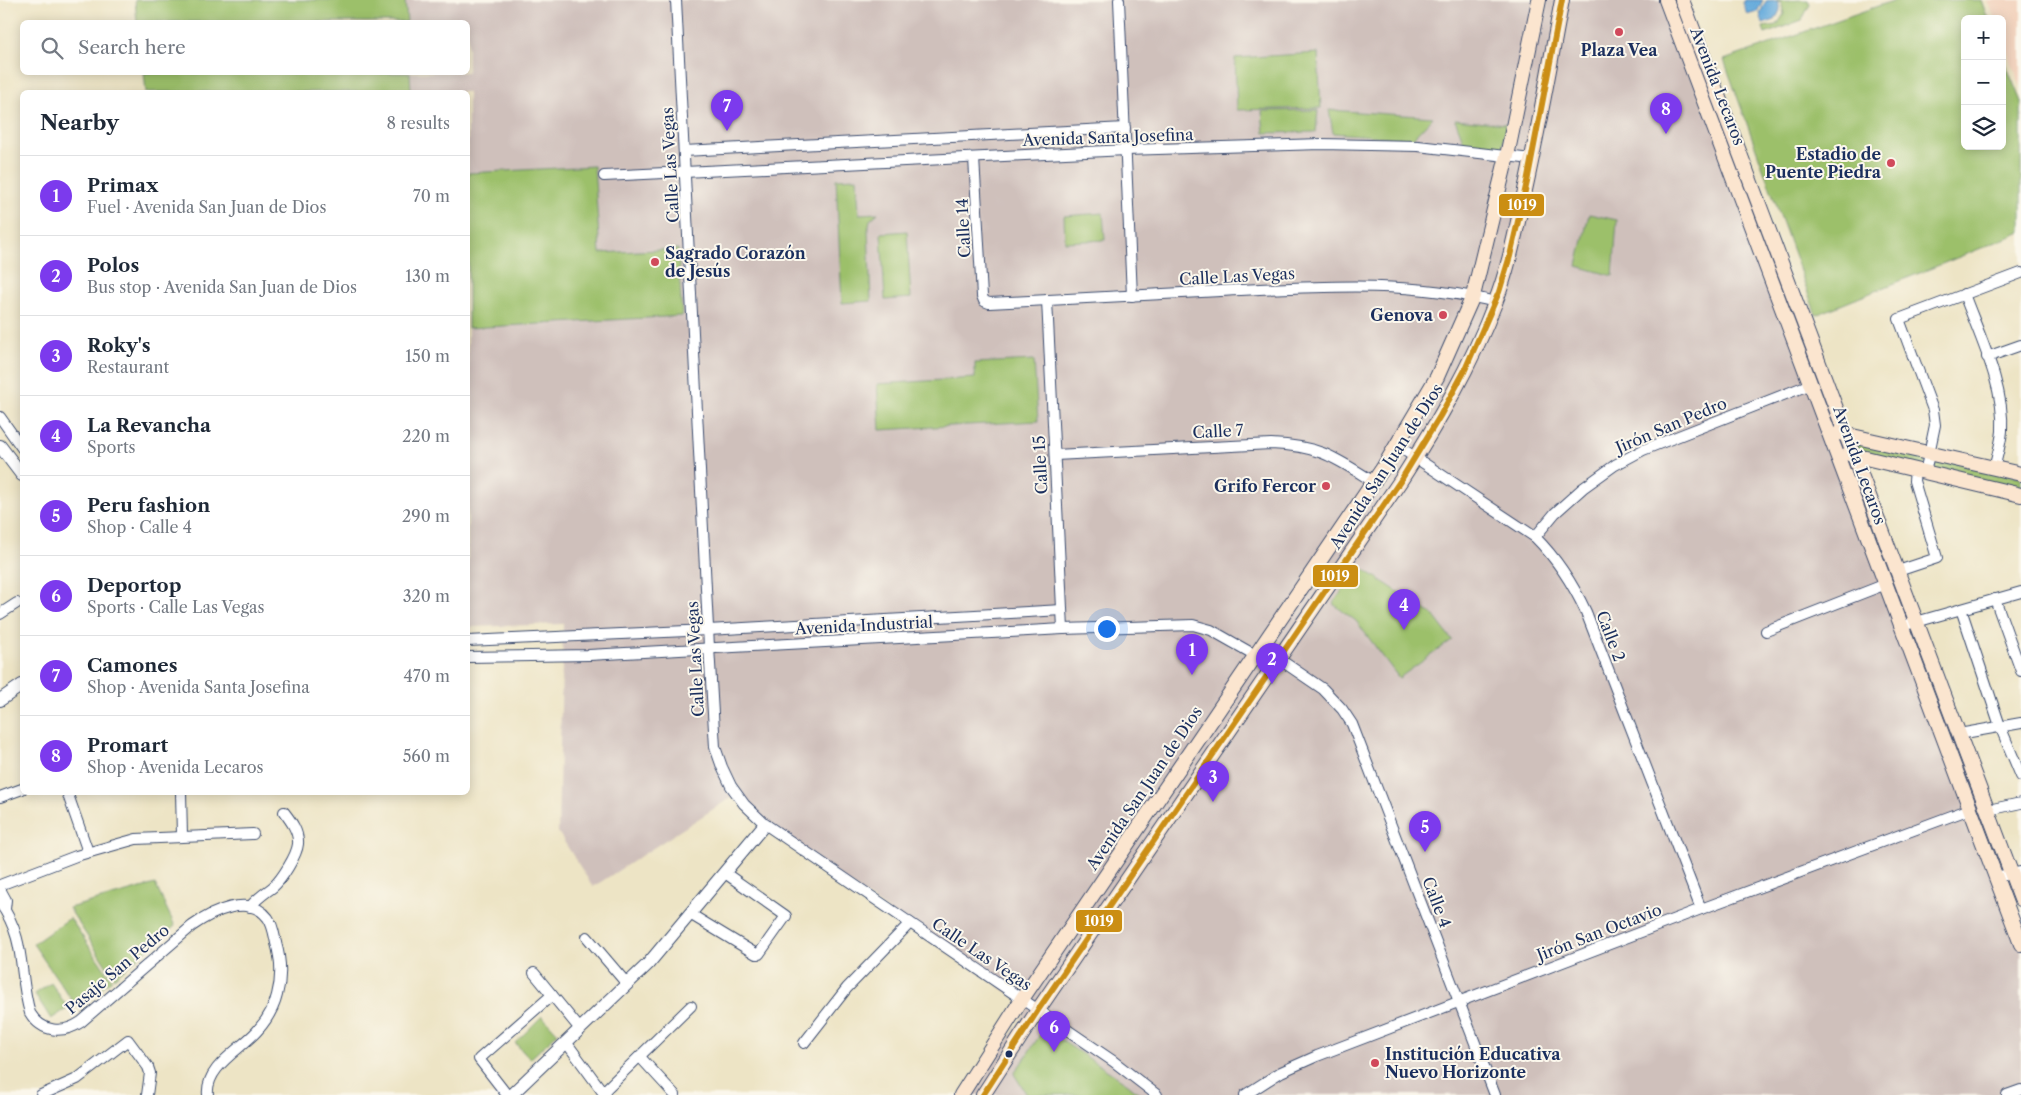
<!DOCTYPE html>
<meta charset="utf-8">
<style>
:root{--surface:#fff;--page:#f6f6f7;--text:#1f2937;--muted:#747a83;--line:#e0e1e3;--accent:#7c3aed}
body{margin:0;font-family:"Libre Caslon Text",serif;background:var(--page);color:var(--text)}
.controls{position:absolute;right:15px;top:15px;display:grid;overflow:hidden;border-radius:8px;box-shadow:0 2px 12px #0003}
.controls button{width:45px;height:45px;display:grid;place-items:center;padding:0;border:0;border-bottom:1px solid var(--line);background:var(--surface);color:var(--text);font:25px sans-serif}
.you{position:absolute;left:1106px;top:628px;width:18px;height:18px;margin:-12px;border:4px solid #fff;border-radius:50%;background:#1a73e8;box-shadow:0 0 0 8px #1a73e833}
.badge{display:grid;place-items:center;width:32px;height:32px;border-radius:50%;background:var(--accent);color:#fff;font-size:16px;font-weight:700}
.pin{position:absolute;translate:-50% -41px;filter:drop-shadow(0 1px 2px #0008)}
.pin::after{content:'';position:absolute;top:26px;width:18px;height:15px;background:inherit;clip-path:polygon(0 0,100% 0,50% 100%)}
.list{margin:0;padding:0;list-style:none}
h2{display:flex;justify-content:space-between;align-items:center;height:65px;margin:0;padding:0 20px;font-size:21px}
h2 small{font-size:16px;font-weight:400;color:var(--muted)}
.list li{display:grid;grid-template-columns:32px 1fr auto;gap:15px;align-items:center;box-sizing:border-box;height:80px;padding:0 20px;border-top:1px solid var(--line)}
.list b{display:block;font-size:19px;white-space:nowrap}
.list p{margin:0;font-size:16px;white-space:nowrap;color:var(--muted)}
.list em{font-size:16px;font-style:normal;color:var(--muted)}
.icon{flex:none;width:28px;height:28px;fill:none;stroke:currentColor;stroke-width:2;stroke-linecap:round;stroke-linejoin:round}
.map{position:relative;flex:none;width:2021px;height:1095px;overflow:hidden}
.search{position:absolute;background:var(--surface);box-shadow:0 2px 12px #0003;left:20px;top:20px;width:450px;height:55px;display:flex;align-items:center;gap:12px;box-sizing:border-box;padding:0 18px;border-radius:8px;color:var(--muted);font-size:19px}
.panel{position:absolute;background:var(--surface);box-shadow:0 2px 12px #0003;left:20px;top:90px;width:450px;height:705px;border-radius:8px}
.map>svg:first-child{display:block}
.built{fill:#f3d4bf}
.industrial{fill:#cfc0bb}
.green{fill:#9cc06a;stroke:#5c7864}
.water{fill:#66abdc;stroke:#406d9d}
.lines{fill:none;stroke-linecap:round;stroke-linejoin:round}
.minor-casing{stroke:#3a4a6d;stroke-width:12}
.tertiary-casing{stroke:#3a4a6d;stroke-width:14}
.secondary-casing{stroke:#3a4a6d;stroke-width:16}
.minor{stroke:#fff;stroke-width:10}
.tertiary{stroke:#fff;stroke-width:12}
.secondary{stroke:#fbe5cf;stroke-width:14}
.bus-1-casing{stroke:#fbf7ec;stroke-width:10}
.bus-1{stroke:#cb8e13;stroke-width:6}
.poi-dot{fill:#d1495b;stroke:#fbf7ec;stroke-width:2}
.bus-dot{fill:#1b2f5e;stroke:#fbf7ec;stroke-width:2}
.labels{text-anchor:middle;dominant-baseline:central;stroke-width:4;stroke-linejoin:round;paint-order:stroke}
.poi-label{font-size:16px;font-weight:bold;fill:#1b2f5e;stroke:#fbf7ec;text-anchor:end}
.street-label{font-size:16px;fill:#1b2f5e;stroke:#fbf7ec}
.line-badge{stroke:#fbf7ec;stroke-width:2}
.badge-label{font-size:14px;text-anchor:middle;font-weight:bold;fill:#fff}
</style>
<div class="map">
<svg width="2021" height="1095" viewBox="0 0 2021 1095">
<rect width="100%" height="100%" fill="#fbf7ec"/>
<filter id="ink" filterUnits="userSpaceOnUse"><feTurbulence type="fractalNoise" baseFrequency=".02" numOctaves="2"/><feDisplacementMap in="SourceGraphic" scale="10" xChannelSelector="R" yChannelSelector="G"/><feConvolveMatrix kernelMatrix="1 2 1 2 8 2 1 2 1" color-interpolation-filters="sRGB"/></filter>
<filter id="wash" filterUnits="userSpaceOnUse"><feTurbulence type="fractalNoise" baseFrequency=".0096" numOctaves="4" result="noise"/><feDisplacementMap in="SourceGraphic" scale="20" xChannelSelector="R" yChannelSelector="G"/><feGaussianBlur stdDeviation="1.12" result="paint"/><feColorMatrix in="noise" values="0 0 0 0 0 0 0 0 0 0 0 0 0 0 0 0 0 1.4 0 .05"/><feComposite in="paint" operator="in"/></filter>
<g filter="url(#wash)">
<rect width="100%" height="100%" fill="#ede4c5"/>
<!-- built -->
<polygon class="built" points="1987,0 2021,0 2021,87 2002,38 2002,19 1995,19"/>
<!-- industrial -->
<polygon class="industrial" points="405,0 1676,0 1810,361 2021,919 2021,1095 973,1095 1029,1007 768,828 735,795 593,887 558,832 563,624 468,627 468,328 682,316 678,249 600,254 594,166 468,173 468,92 411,92 410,73 468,72 468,22 407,22"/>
<!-- green -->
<g class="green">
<polygon points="135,0 405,0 407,22 137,22"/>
<polygon points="1776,0 1808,0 1810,4 1802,20 1765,34 1763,27 1777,25 1784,14 1781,2"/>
<polygon points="1895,0 1981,0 1988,19 1965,19 1965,146 2002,146 2002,55 2021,102 2021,232 1816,315 1724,60"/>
<polygon points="1318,53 1321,108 1237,110 1235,58"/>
<polygon points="144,73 410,73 411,92 146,92"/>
<polygon points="1318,110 1316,132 1264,133 1262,111"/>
<polygon points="1329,110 1433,117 1412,139 1333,133"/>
<polygon points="1455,119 1506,124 1502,150 1465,145"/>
<polygon points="594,166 600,253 678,249 682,316 468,328 468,173"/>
<polygon points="857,178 859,214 878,213 870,220 868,230 871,301 842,303 836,179"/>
<polygon points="1103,213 1105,240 1065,242 1064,216"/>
<polygon points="1589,214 1617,220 1613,276 1577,266"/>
<polygon points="907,231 911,298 885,300 881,233"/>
<polygon points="1034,360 1038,421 880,430 877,384 975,378 975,363"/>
<polygon points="1848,436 1927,455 1924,471 1855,453"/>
<polygon points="1930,457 2021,477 2021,492 1927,471"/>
<polygon points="1359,566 1433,615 1452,640 1399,678 1356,621 1333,604"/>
<polygon points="155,884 175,926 114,978 69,908"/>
<polygon points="70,918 112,980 76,1006 33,944"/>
<polygon points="51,983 68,1008 51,1019 35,994"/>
<polygon points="542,1016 558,1033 530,1059 515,1043"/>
<polygon points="1044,1029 1128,1084 1141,1095 1027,1095 1014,1074"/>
</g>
<!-- water -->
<g class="water">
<polygon points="1745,0 1763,0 1757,12 1747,15 1743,3"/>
<polygon points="1773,0 1778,2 1780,10 1775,20 1763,24 1760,13 1766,1"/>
</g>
</g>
<g filter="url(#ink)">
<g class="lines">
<!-- minor casing -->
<g class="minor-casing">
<g id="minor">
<polyline points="676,0 709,647 715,747 722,767 731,786 744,804 765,824 1113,1061 1157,1095"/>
<polyline points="1119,0 1132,296"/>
<polyline points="684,151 1125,128"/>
<path d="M974 158 982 296 984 301 989 303C1066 299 1143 295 1220 291 1311 287 1406 279 1496 302"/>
<polyline points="604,176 1126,150 1321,144 1418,146 1532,159"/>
<path d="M1964 294C1979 335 2005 387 2002 431 2001 443 1997 456 1994 469"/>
<polyline points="1047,300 1063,629"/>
<polyline points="1987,357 2021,345"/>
<polyline points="0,417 22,448"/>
<path d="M1398 446 1535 537C1557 559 1573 584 1586 612L1701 909"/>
<path d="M1055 455 1271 444C1320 446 1334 457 1374 482"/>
<polyline points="1925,473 1935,425 1933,410 1899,319 2021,273"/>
<polyline points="1535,537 1555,513 1583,488 1615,465 1643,450 1811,384"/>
<polyline points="1898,571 1937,558 1914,481 1915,470"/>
<polyline points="1995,599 2021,671"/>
<polyline points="1961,609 2000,726 2021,776"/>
<polyline points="0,614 17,603"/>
<polyline points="1902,626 2021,592"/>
<polyline points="1766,631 1886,584"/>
<polyline points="468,641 708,630 1062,610"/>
<polyline points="468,657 589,655 1063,629 1193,625 1211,630 1255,655 1279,659 1323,689 1342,709 1352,724 1495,1095"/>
<polyline points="1959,734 2021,723"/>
<polyline points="67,792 88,852"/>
<polyline points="181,792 182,836"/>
<polyline points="0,797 22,789"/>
<polyline points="1988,810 2021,803"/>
<polyline points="1995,877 2021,872"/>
<polyline points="0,885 76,856 136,839 253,834"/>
<polyline points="0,889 6,900 5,909"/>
<path d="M0 903C27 940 18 973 30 1013 42 1033 63 1034 81 1022L192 926C212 912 249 893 268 918 273 925 274 934 276 943 281 960 282 977 277 995 274 1008 266 1021 257 1031 240 1050 205 1067 208 1095"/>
<path d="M250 907C257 898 264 894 273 887 282 879 297 855 298 844 299 832 291 821 284 812"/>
<polyline points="690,914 756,954 759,954 786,916 725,873"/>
<polyline points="587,937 627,984"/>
<polyline points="534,973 580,1029"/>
<polyline points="566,1042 605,1095"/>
<polyline points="804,1043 847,988 910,923"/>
<polyline points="640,1057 675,1095"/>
<polyline points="603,1092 691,1006"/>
<polyline points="41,1095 77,1079 128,1040 148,1067 150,1073 147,1095"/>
<polyline points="507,1095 479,1059 552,995"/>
<polyline points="1245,1095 1281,1072 1317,1056 1701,909 1970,809"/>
<polyline points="2007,1095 2021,1090"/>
</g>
</g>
<!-- tertiary casing -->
<g class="tertiary-casing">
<g id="tertiary">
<polyline points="0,446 22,475"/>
<polyline points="0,700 22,685"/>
<polyline points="511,1095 648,964 765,824"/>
</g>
</g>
<!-- secondary casing -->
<g class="secondary-casing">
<g id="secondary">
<polyline points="1666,0 2021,944"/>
<polyline points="1682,0 2021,899"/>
<polyline points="1839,433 2021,474"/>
<polyline points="1849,454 2021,495"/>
<polyline points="961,1095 1022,999 1383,468 1437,377 1473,296 1507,156 1539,0"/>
<path d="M983 1095 1038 1010 1401 480C1437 424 1471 366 1495 303 1507 273 1514 240 1521 208 1537 139 1549 69 1562 0"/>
</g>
</g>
<!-- minor -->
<use href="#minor" class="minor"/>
<!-- tertiary -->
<use href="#tertiary" class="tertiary"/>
<!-- secondary -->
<use href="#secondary" class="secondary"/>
<!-- bus-1 casing -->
<g class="bus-1-casing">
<polyline id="bus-1" points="983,1095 1038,1010 1401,480 1440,416 1464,372 1499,292 1510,256 1527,182 1562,0"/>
</g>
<!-- bus-1 -->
<use href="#bus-1" class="bus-1"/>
</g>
</g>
<!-- markers -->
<g class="poi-dot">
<circle cx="1619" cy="32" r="5"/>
<circle cx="1891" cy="163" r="5"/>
<circle cx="655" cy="262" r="5"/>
<circle cx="1443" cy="315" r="5"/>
<circle cx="1326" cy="486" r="5"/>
<circle cx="1375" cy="1063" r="5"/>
</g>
<circle class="bus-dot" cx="1009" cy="1054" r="4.5"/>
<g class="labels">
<!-- poi labels -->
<g class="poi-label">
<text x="1619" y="50" text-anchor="middle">Plaza Vea</text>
<text x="1881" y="154">Estadio de<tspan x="1881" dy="18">Puente Piedra</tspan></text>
<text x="665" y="253" text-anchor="start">Sagrado Corazón<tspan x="665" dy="18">de Jesús</tspan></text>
<text x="1433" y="315">Genova</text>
<text x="1316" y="486">Grifo Fercor</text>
<text x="1385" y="1054" text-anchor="start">Institución Educativa<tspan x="1385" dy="18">Nuevo Horizonte</tspan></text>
</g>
<!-- street labels -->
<g class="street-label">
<text transform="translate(1718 86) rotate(69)">Avenida Lecaros</text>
<text transform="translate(1108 137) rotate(-2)">Avenida Santa Josefina</text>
<text transform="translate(670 165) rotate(-93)">Calle Las Vegas</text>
<text transform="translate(963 228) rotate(-93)">Calle 14</text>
<text transform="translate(1237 276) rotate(-3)">Calle Las Vegas</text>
<text transform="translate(1671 425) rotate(-23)">Jirón San Pedro</text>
<text transform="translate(1218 431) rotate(-3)">Calle 7</text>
<text transform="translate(1040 465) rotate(-93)">Calle 15</text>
<text transform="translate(1860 465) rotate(70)">Avenida Lecaros</text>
<text transform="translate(1386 466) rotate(-57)">Avenida San Juan de Dios</text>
<text transform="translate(864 625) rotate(-3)">Avenida Industrial</text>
<text transform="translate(1611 636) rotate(69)">Calle 2</text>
<text transform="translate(695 659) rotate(-93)">Calle Las Vegas</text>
<text transform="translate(1144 788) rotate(-56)">Avenida San Juan de Dios</text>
<text transform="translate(1437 902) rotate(69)">Calle 4</text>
<text transform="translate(1599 932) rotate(-21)">Jirón San Octavio</text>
<text transform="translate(982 954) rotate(34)">Calle Las Vegas</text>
<text transform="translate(117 969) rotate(-40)">Pasaje San Pedro</text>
</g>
</g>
<g class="line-badge">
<rect x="1498" y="193" width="47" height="24" rx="5" fill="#cb8e13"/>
<rect x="1312" y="564" width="47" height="24" rx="5" fill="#cb8e13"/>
<rect x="1075" y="909" width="48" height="24" rx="5" fill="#cb8e13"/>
</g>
<g class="badge-label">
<text x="1522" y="210">1019</text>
<text x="1335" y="581">1019</text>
<text x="1099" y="926">1019</text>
</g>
</svg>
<div class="controls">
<button>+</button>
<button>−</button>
<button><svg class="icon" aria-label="layers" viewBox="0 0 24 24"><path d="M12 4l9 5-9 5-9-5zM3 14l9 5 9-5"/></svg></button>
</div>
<div class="you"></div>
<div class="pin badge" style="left:1192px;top:675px">1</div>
<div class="pin badge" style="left:1272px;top:684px">2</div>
<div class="pin badge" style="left:1213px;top:802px">3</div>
<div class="pin badge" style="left:1404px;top:630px">4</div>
<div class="pin badge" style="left:1425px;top:852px">5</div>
<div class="pin badge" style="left:1054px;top:1052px">6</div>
<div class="pin badge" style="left:727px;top:131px">7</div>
<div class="pin badge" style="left:1666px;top:134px">8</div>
<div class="search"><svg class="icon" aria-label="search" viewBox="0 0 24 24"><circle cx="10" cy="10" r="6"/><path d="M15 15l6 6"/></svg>Search here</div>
<section class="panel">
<h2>Nearby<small>8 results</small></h2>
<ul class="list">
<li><span class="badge">1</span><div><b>Primax</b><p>Fuel · Avenida San Juan de Dios</p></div><em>70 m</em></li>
<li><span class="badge">2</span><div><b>Polos</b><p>Bus stop · Avenida San Juan de Dios</p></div><em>130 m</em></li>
<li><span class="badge">3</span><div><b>Roky's</b><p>Restaurant</p></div><em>150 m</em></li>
<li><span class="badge">4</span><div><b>La Revancha</b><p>Sports</p></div><em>220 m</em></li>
<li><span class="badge">5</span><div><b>Peru fashion</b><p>Shop · Calle 4</p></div><em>290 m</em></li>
<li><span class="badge">6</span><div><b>Deportop</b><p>Sports · Calle Las Vegas</p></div><em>320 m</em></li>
<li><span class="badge">7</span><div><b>Camones</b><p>Shop · Avenida Santa Josefina</p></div><em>470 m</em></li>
<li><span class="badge">8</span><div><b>Promart</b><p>Shop · Avenida Lecaros</p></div><em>560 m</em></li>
</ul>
</section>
</div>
